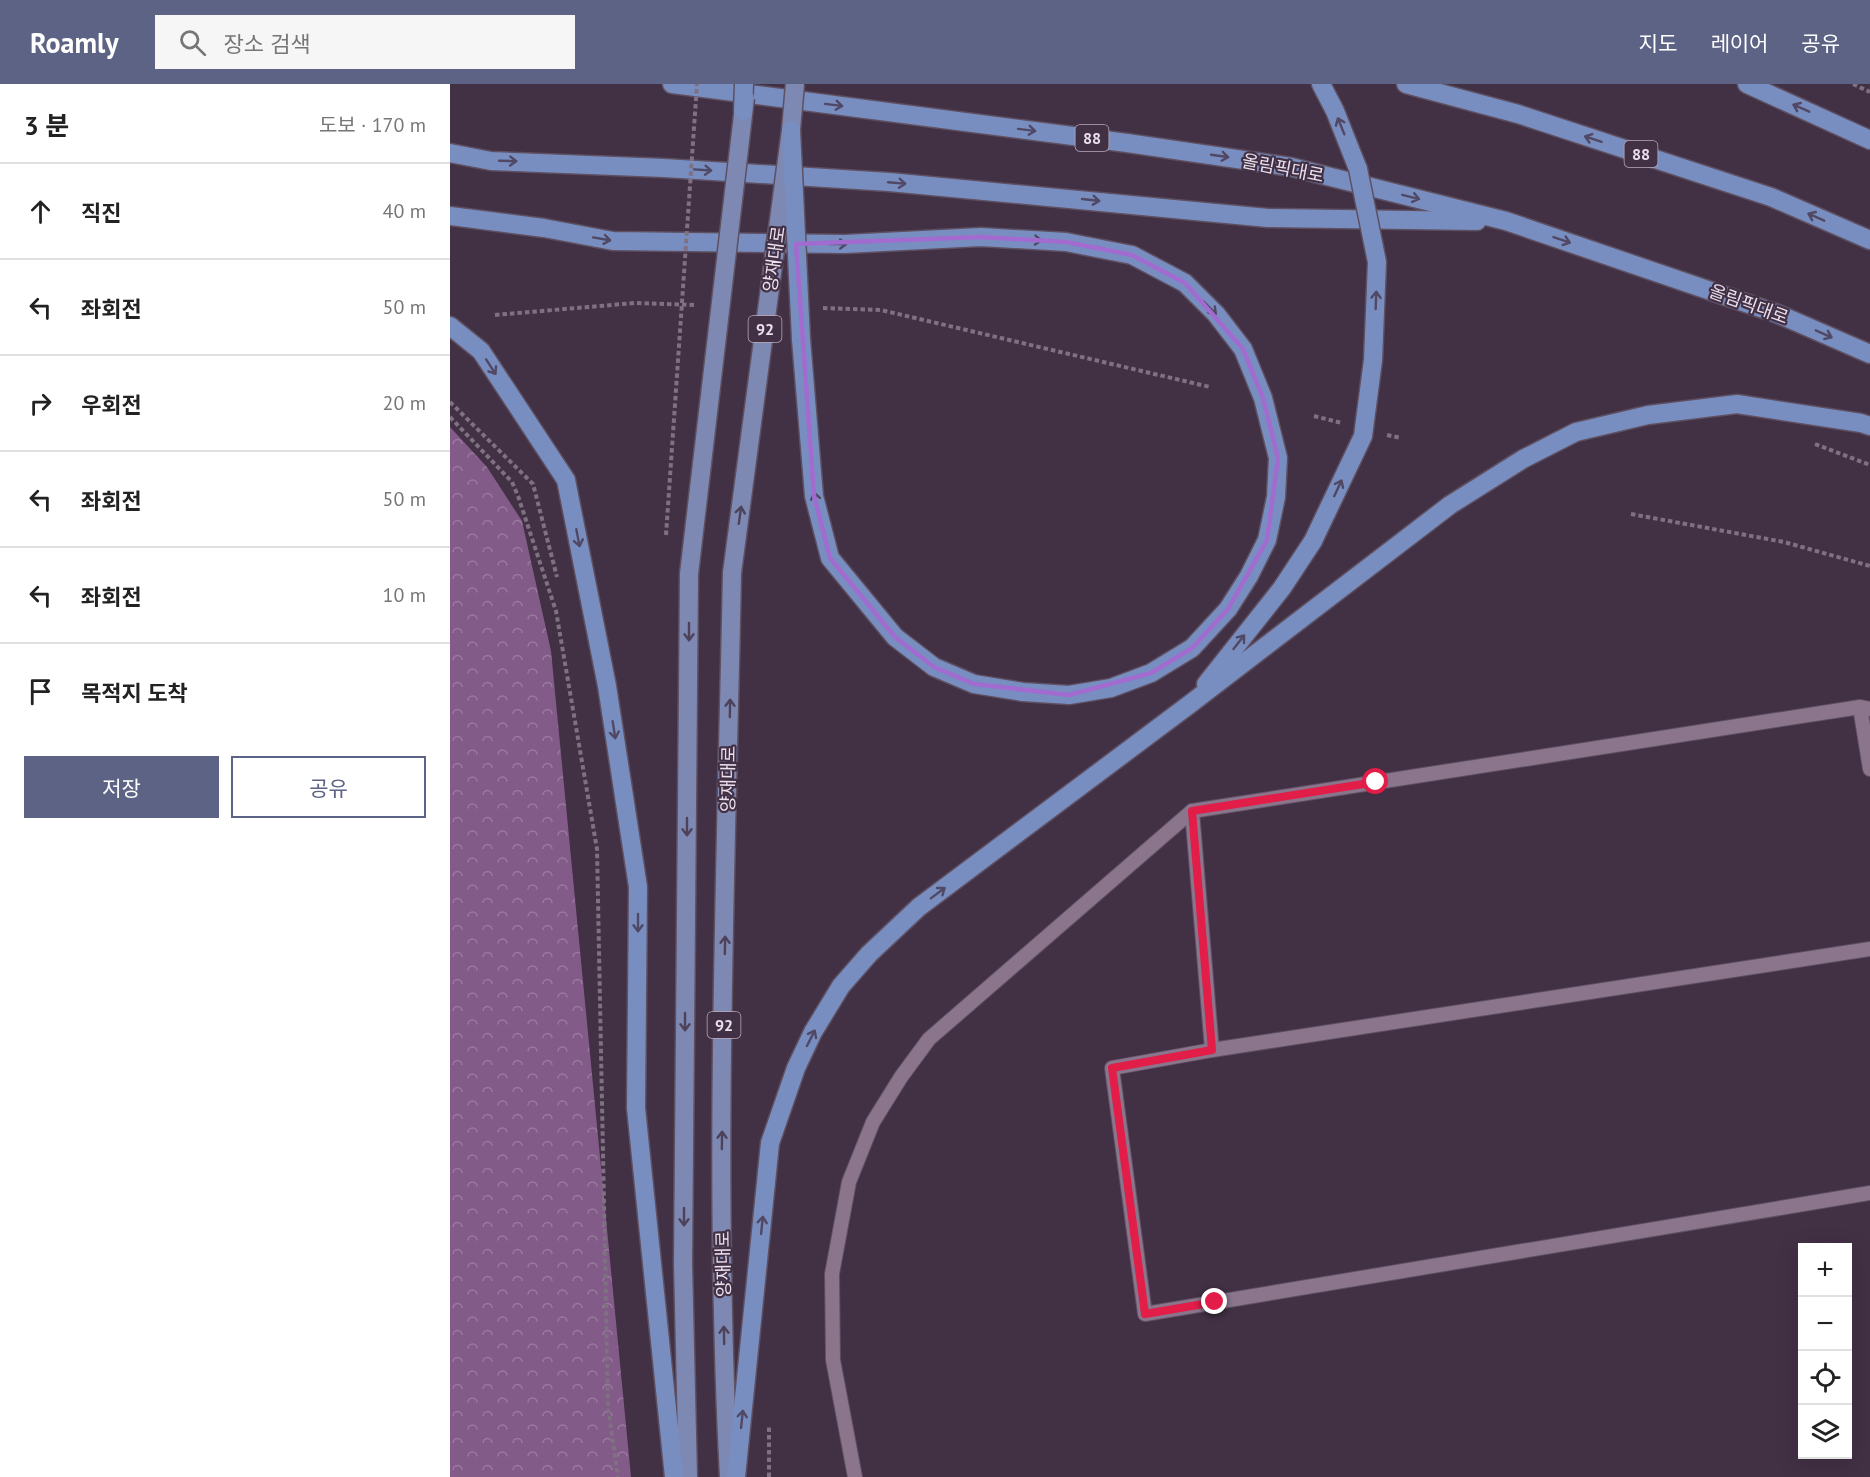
<!DOCTYPE html>
<html lang="ko">
<meta charset="utf-8">
<style>
:root{--surface:#fff;--page:#f6f6f6;--text:#222;--muted:#767676;--line:#e0e0e0;--accent:#5c6384}
body{margin:0;font-family:"PT Sans","Noto Sans KR",sans-serif;background:var(--page);color:var(--text)}
.controls{position:absolute;right:18px;bottom:18px;display:grid;overflow:hidden;border-radius:0px;box-shadow:0 6px 24px #0002}
.controls button{width:54px;height:54px;display:grid;place-items:center;padding:0;border:0;border-bottom:2px solid var(--line);background:var(--surface);color:var(--text);font:30px sans-serif}
.stop{position:absolute;width:18px;height:18px;margin:-14px;border:4px solid #e11d48;border-radius:50%;background:#fff}
.stop.end{background:#e11d48;border-color:#fff;box-shadow:0 2px 6px #0008}
.list{margin:0;padding:0;list-style:none}
h2{display:flex;justify-content:space-between;align-items:center;height:78px;margin:0;padding:0 24px;font-size:26px}
h2 small{font-size:20px;font-weight:400;color:var(--muted)}
.list li{display:grid;grid-template-columns:39px 1fr auto;gap:18px;align-items:center;box-sizing:border-box;height:96px;padding:0 24px;border-top:2px solid var(--line)}
.list b{display:block;font-size:22px;white-space:nowrap}
.list em{font-size:20px;font-style:normal;color:var(--muted)}
.actions{display:flex;gap:12px;padding:18px 24px}
.actions a{flex:1;padding:14px 0;border:2px solid var(--accent);border-radius:0px;text-align:center;font-size:21px;color:var(--accent)}
.actions .main{background:var(--accent);color:#fff}
.icon{flex:none;width:33px;height:33px;fill:none;stroke:currentColor;stroke-width:2;stroke-linecap:round;stroke-linejoin:round}
.map{position:relative;flex:none;width:1420px;height:1393px;overflow:hidden}
header{display:flex;align-items:center;gap:36px;box-sizing:border-box;height:84px;padding:0 30px;background:var(--accent);color:#fff}
header strong{font-size:28px}
nav{display:flex;gap:33px;margin-inline-start:auto;font-size:21px}
.search{width:420px;height:54px;background:var(--page);display:flex;align-items:center;gap:15px;box-sizing:border-box;padding:0 21px;border-radius:0px;color:var(--muted);font-size:22px}
main{display:flex}
aside{flex:1;background:var(--surface)}
.map>svg:first-child{display:block}
.forest{fill:url(#forest-crowns)}
.lines{fill:none;stroke-linecap:round;stroke-linejoin:round}
.service-casing{stroke:#5e4f61;stroke-width:16}
.primary-casing{stroke:#5e4f61;stroke-width:21}
.trunk-casing{stroke:#5e4f61;stroke-width:21}
.path{stroke:#7f7082;stroke-width:4;stroke-dasharray:4.5 3;stroke-linecap:butt}
.service{stroke:#8a758d;stroke-width:14}
.primary{stroke:#7d88b3;stroke-width:18}
.trunk{stroke:#788ec0;stroke-width:18}
.primary-bridge-casing{stroke:#5e4f61;stroke-width:21;stroke-linecap:butt}
.trunk-bridge-casing{stroke:#5e4f61;stroke-width:21;stroke-linecap:butt}
.path-bridge{stroke:#7f7082;stroke-width:4;stroke-dasharray:4.5 3;stroke-linecap:butt}
.primary-bridge{stroke:#7d88b3;stroke-width:18}
.trunk-bridge{stroke:#788ec0;stroke-width:18}
.oneway{stroke:#504864}
.oneway2{stroke:#4e425b}
.route{stroke:#e11d48;stroke-width:8}
.marked{fill:none;stroke:#a26bcf;stroke-width:4.5;stroke-linejoin:round}
.labels{text-anchor:middle;dominant-baseline:central;stroke-width:4.5;stroke-linejoin:round;paint-order:stroke}
.shield{fill:#423045;stroke:#b8aaba;stroke-width:1.5}
.shield-label{font-size:16px;font-weight:bold;fill:#eadfec}
.street-label{font-size:18px;fill:#eadfec;stroke:#423045}
</style>
<header>
<strong>Roamly</strong>
<div class="search"><svg class="icon" aria-label="search" viewBox="0 0 24 24"><circle cx="10" cy="10" r="6"/><path d="M15 15l6 6"/></svg>장소 검색</div>
<nav><a>지도</a><a>레이어</a><a>공유</a></nav>
</header>
<main>
<aside>
<h2>3 분<small>도보 · 170 m</small></h2>
<ul class="list">
<li><svg class="icon" aria-label="ahead" viewBox="0 0 24 24"><path d="M12 20V5M6 11l6-6 6 6"/></svg><div><b>직진</b></div><em>40 m</em></li>
<li><svg class="icon" aria-label="left" viewBox="0 0 24 24"><path d="M17 20v-9H6M10 6l-5 5 5 5"/></svg><div><b>좌회전</b></div><em>50 m</em></li>
<li><svg class="icon" aria-label="right" viewBox="0 0 24 24"><path d="M7 20v-9h11M14 6l5 5-5 5"/></svg><div><b>우회전</b></div><em>20 m</em></li>
<li><svg class="icon" aria-label="left" viewBox="0 0 24 24"><path d="M17 20v-9H6M10 6l-5 5 5 5"/></svg><div><b>좌회전</b></div><em>50 m</em></li>
<li><svg class="icon" aria-label="left" viewBox="0 0 24 24"><path d="M17 20v-9H6M10 6l-5 5 5 5"/></svg><div><b>좌회전</b></div><em>10 m</em></li>
<li><svg class="icon" aria-label="arrive" viewBox="0 0 24 24"><path d="M6 21V4h12l-3 4 3 4H6"/></svg><div><b>목적지 도착</b></div></li>
</ul>
<div class="actions"><a class="main">저장</a><a>공유</a></div>
</aside>
<div class="map">
<svg width="1420" height="1393" viewBox="0 0 1420 1393">
<defs>
<pattern id="forest-crowns" width="20" height="18" patternUnits="userSpaceOnUse" patternTransform="scale(1.5)"><rect width="20" height="18" fill="#825b88"/><path d="M2 6a3 3 0 1 1 6 0M12 15a3 3 0 1 1 6 0" fill="none" stroke="#9a7a9f"/></pattern>
</defs>
<rect width="100%" height="100%" fill="#423045"/>
<!-- forest -->
<polygon class="forest" points="0,343 37,383 72,437 101,567 181,1393 0,1393"/>
<g class="lines">
<!-- service casing -->
<g class="service-casing">
<g id="service">
<polyline points="1410,623 1420,685"/>
<polyline points="742,727 762,966 662,984 695,1230 1420,1109"/>
<polyline points="762,966 1420,865"/>
<polyline points="405,1393 383,1276 382,1190 399,1098 423,1038 451,993 479,955 742,727 1410,623 1420,625"/>
</g>
</g>
<!-- primary casing -->
<g class="primary-casing">
<g id="primary">
<polyline points="238,1393 233,1179 239,490"/>
<path d="M279 1393C263 1092 276 790 282 489"/>
</g>
</g>
<!-- trunk casing -->
<g class="trunk-casing">
<g id="trunk">
<polyline points="222,0 677,59 841,83 1056,137 1328,230 1420,270"/>
<polyline points="871,0 885,27 908,85"/>
<polyline points="956,0 1068,30 1321,113 1420,156"/>
<polyline points="1297,0 1420,56"/>
<polyline points="0,69 41,77 214,84 439,98 818,134 1027,137"/>
<polyline points="0,132 94,144 163,157 395,160 531,153 616,158 682,171 735,199 766,230 793,265 813,314 828,374 826,413 817,456 799,492 778,525 742,564 701,589 661,604 619,611 573,608 524,600 484,583 445,553 380,474 364,412 351,255"/>
<polyline points="0,242 31,267 116,396 157,602 188,803 186,1024 224,1393"/>
<polyline points="756,600 832,504 863,457"/>
<polyline points="286,1393 320,1059 346,984 363,948 391,902 419,870 469,823 740,620 1000,421 1073,375 1126,348 1198,331 1287,320 1411,339 1420,342"/>
</g>
</g>
<!-- path -->
<g class="path">
<polyline points="1403,0 1420,8"/>
<polyline points="373,224 431,226 760,303"/>
<polyline points="45,231 185,219 246,221"/>
<polyline points="0,318 83,400 107,493"/>
<polyline points="864,332 892,339"/>
<polyline points="0,333 62,398 68,412 106,527 147,765 158,1323 168,1393"/>
<polyline points="937,351 951,354"/>
<polyline points="1365,360 1420,381"/>
<polyline points="1181,430 1334,458 1420,482"/>
<polyline points="319,1393 319,1341"/>
</g>
<!-- service -->
<use href="#service" class="service"/>
<!-- primary -->
<use href="#primary" class="primary"/>
<!-- trunk -->
<use href="#trunk" class="trunk"/>
<!-- primary-bridge casing -->
<g class="primary-bridge-casing">
<g id="primary-bridge">
<polyline points="282,489 341,46 345,0"/>
<polyline points="239,490 295,14"/>
</g>
</g>
<!-- trunk-bridge casing -->
<g class="trunk-bridge-casing">
<g id="trunk-bridge">
<polyline points="293,27 294,0"/>
<polyline points="341,46 351,255"/>
<polyline points="863,457 913,352 923,276 927,178 908,85"/>
</g>
</g>
<!-- path-bridge -->
<polyline class="path-bridge" points="216,451 247,0"/>
<!-- primary-bridge -->
<use href="#primary-bridge" class="primary-bridge"/>
<!-- trunk-bridge -->
<use href="#trunk-bridge" class="trunk-bridge"/>
</g>
<!-- one-way arrows -->
<defs><path id="oneway-shaft" d="M-6 0H5M1.5-3L5.5 0L1.5 3" fill="none" stroke-width="1.6" stroke-linecap="round" stroke-linejoin="round" transform="scale(1.5)"/></defs>
<g class="oneway">
<use href="#oneway-shaft" transform="translate(384 21) rotate(7)"/>
<use href="#oneway-shaft" transform="translate(1351 24) rotate(-156)"/>
<use href="#oneway-shaft" transform="translate(891 42) rotate(-112)"/>
<use href="#oneway-shaft" transform="translate(577 46) rotate(7)"/>
<use href="#oneway-shaft" transform="translate(1143 55) rotate(-162)"/>
<use href="#oneway-shaft" transform="translate(770 72) rotate(8)"/>
<use href="#oneway-shaft" transform="translate(58 77) rotate(2)"/>
<use href="#oneway-shaft" transform="translate(253 86) rotate(4)"/>
<use href="#oneway-shaft" transform="translate(447 99) rotate(5)"/>
<use href="#oneway-shaft" transform="translate(961 113) rotate(14)"/>
<use href="#oneway-shaft" transform="translate(641 116) rotate(6)"/>
<use href="#oneway-shaft" transform="translate(1366 133) rotate(-156)"/>
<use href="#oneway-shaft" transform="translate(152 155) rotate(10)"/>
<use href="#oneway-shaft" transform="translate(583 156) rotate(3)"/>
<use href="#oneway-shaft" transform="translate(1112 156) rotate(19)"/>
<use href="#oneway-shaft" transform="translate(388 160)"/>
<use href="#oneway-shaft" transform="translate(926 216) rotate(-88)"/>
<use href="#oneway-shaft" transform="translate(760 224) rotate(45)"/>
<use href="#oneway-shaft" transform="translate(1374 250) rotate(24)"/>
<use href="#oneway-shaft" transform="translate(41 283) rotate(57)"/>
<use href="#oneway-shaft" transform="translate(888 404) rotate(-65)"/>
<use href="#oneway-shaft" transform="translate(366 417) rotate(-102)"/>
<use href="#oneway-shaft" transform="translate(128 454) rotate(79)"/>
<use href="#oneway-shaft" transform="translate(789 558) rotate(-52)"/>
<use href="#oneway-shaft" transform="translate(164 646) rotate(81)"/>
<use href="#oneway-shaft" transform="translate(488 809) rotate(-37)"/>
<use href="#oneway-shaft" transform="translate(188 839) rotate(90)"/>
<use href="#oneway-shaft" transform="translate(361 954) rotate(-63)"/>
<use href="#oneway-shaft" transform="translate(312 1141) rotate(-84)"/>
<use href="#oneway-shaft" transform="translate(292 1335) rotate(-84)"/>
</g>
<g class="oneway2">
<use href="#oneway-shaft" transform="translate(290 431) rotate(-82)"/>
<use href="#oneway-shaft" transform="translate(239 548) rotate(90)"/>
<use href="#oneway-shaft" transform="translate(280 624) rotate(-89)"/>
<use href="#oneway-shaft" transform="translate(237 743) rotate(90)"/>
<use href="#oneway-shaft" transform="translate(275 861) rotate(-89)"/>
<use href="#oneway-shaft" transform="translate(235 938) rotate(90)"/>
<use href="#oneway-shaft" transform="translate(272 1056) rotate(-89)"/>
<use href="#oneway-shaft" transform="translate(234 1133) rotate(90)"/>
<use href="#oneway-shaft" transform="translate(274 1251) rotate(-91)"/>
</g>
<g class="lines">
<!-- route -->
<polyline class="route" points="765,1218 695,1230 662,984 762,966 742,727 926,698"/>
</g>
<!-- marked area -->
<path class="marked" d="M531 153 616 158 682 171 735 199 793 265 813 314 828 374 817 456 778 525 742 564 701 589 619 611 524 600 484 583 445 553 380 474 364 412 346 160Z"/>
<g class="labels">
<!-- shield labels -->
<g class="shield">
<rect x="625.5" y="41" width="33" height="26" rx="4.5"/>
<rect x="1174.5" y="57" width="33" height="26" rx="4.5"/>
<rect x="298.5" y="232" width="33" height="26" rx="4.5"/>
<rect x="257.5" y="928" width="33" height="26" rx="4.5"/>
</g>
<g class="shield-label">
<text x="642" y="54">88</text>
<text x="1191" y="70">88</text>
<text x="315" y="245">92</text>
<text x="274" y="941">92</text>
</g>
<!-- street labels -->
<g class="street-label">
<text transform="translate(833 84) rotate(11)">올림픽대로</text>
<text transform="translate(324 175) rotate(-82)">양재대로</text>
<text transform="translate(1299 220) rotate(20)">올림픽대로</text>
<text transform="translate(278 695) rotate(-89)">양재대로</text>
<text transform="translate(273 1180) rotate(-91)">양재대로</text>
</g>
</g>
</svg>
<div class="controls">
<button>+</button>
<button>−</button>
<button><svg class="icon" aria-label="locate" viewBox="0 0 24 24"><circle cx="12" cy="12" r="6"/><path d="M12 2v4M12 18v4M2 12h4M18 12h4"/></svg></button>
<button><svg class="icon" aria-label="layers" viewBox="0 0 24 24"><path d="M12 4l9 5-9 5-9-5zM3 14l9 5 9-5"/></svg></button>
</div>
<div class="stop" style="left:926px;top:698px"></div>
<div class="stop end" style="left:765px;top:1218px"></div>
</div>
</main>
